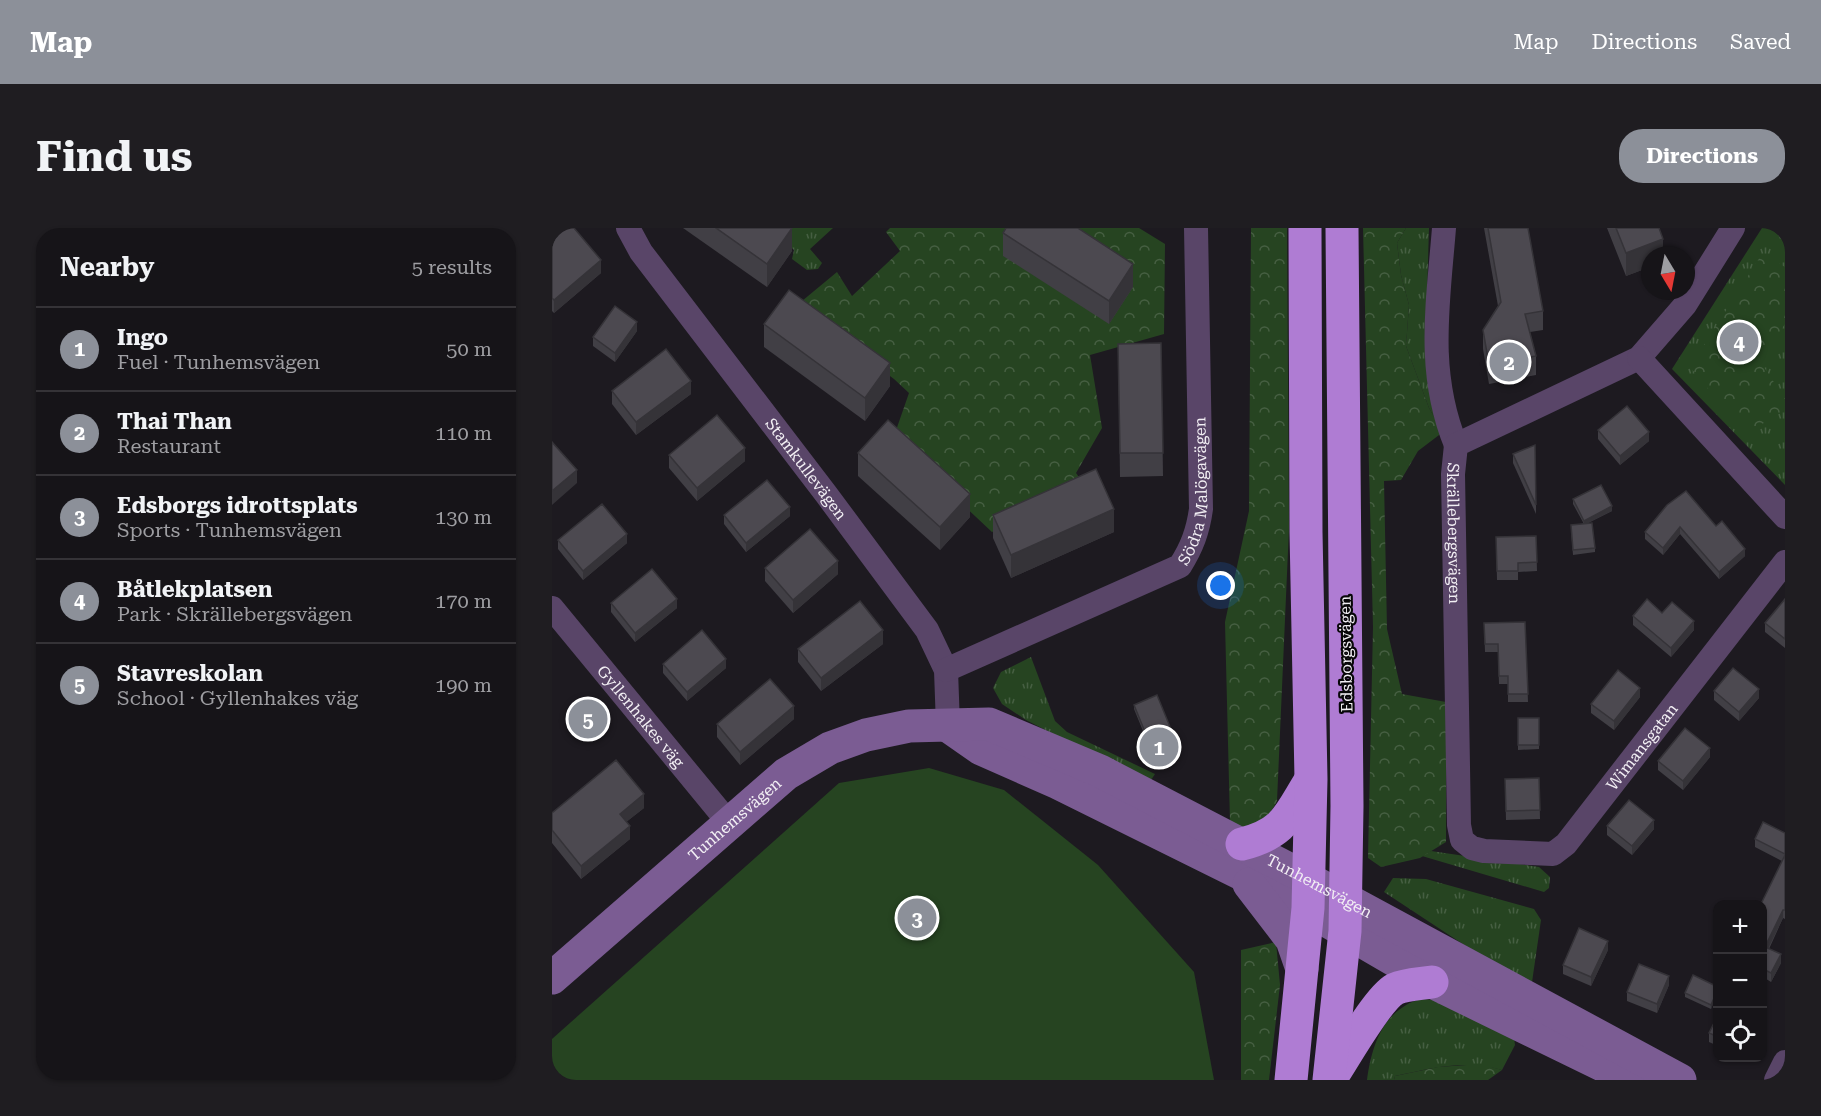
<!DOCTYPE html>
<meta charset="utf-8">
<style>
:root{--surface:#161418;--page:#1f1d21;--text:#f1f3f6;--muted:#9e9ea2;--line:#353337;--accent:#8c9099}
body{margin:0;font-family:"Roboto Serif",serif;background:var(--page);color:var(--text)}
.controls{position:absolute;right:18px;bottom:18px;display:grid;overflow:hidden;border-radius:12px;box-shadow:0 2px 4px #0004}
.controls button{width:54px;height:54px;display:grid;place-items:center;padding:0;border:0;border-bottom:2px solid var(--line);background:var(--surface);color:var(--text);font:30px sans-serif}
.compass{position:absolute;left:1089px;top:18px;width:54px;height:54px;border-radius:50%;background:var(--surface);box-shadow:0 2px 4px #0004;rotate:170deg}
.you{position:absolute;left:669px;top:358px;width:21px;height:21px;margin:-15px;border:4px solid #fff;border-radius:50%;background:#1a73e8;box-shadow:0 0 0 9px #1a73e833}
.badge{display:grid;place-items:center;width:39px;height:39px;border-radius:50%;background:var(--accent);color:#fff;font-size:20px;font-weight:700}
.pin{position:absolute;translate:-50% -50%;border:3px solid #fff;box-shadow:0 2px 6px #0006}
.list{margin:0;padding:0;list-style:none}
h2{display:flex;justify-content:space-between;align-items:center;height:78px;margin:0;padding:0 24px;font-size:26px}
h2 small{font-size:20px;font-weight:400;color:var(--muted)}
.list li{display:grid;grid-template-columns:39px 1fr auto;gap:18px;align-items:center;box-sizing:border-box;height:84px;padding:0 24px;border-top:2px solid var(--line)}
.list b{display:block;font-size:22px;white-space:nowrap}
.list p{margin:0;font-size:20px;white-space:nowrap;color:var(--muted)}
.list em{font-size:20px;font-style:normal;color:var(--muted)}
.icon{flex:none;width:33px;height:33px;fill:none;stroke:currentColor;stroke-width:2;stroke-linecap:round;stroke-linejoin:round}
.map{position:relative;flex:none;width:1233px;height:852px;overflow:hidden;border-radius:24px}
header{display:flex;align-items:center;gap:36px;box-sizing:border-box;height:84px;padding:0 30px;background:var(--accent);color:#fff}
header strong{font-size:28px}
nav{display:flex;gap:33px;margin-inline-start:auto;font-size:21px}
.intro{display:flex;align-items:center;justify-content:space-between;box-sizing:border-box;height:144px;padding:0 36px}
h1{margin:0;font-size:42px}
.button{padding:15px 27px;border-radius:24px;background:var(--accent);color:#fff;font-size:21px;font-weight:700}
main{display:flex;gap:36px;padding:0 36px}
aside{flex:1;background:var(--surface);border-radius:24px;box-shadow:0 2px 4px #0004}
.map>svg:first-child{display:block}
.grass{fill:url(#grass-tufts)}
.forest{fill:url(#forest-crowns)}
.garden{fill:#264421}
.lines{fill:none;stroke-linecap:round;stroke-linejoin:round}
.street{stroke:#594568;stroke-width:24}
.secondary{stroke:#7b5c93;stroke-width:33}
.highway{stroke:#af7cd3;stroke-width:33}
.wall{fill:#413f45}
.shaded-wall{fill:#353338}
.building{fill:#4c4950;stroke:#353338;stroke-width:1.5}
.labels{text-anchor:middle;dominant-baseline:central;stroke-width:4.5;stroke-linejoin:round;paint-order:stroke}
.street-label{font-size:16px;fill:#f2eff4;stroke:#070608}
</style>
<header>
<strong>Map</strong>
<nav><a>Map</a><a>Directions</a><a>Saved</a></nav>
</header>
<div class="intro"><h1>Find us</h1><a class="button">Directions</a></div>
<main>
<aside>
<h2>Nearby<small>5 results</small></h2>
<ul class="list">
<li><span class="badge">1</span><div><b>Ingo</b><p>Fuel · Tunhemsvägen</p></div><em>50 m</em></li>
<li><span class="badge">2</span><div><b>Thai Than</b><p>Restaurant</p></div><em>110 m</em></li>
<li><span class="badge">3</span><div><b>Edsborgs idrottsplats</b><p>Sports · Tunhemsvägen</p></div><em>130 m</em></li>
<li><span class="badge">4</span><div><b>Båtlekplatsen</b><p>Park · Skrällebergsvägen</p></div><em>170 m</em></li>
<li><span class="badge">5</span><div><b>Stavreskolan</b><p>School · Gyllenhakes väg</p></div><em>190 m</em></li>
</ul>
</aside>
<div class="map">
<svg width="1233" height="852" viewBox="0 0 1233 852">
<defs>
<pattern id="grass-tufts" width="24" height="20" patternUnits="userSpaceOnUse" patternTransform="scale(1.5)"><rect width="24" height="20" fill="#264421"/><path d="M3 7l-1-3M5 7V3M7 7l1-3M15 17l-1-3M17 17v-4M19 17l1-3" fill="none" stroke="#465f42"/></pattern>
<pattern id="forest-crowns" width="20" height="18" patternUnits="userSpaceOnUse" patternTransform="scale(1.5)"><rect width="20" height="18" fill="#264421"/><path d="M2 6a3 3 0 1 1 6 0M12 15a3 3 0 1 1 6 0" fill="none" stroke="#465f42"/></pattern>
</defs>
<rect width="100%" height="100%" fill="#1d1a20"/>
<!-- grass -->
<g class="grass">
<polygon points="218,0 281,0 258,21 270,35 266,41 255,42 240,31 242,22"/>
<polygon points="854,0 877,0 874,102 891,204 877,180 854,118 857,77 849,47 845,15"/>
<polygon points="1210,0 1233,0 1233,257 1120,141"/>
<polygon points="479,429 503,493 515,504 603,546 597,555 474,492 450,476 441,460 449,444"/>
<polygon points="879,623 987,639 998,649 997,660 992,664 870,628"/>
<polygon points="841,650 874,651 982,681 989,692 979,761 832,664"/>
<path d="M868 771 884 772 962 810 963 817 950 842C914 831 879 840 843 848L842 852H815C820 816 831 783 868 771Z"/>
</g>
<!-- forest -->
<g class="forest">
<polygon points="338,0 587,0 613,16 612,106 538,127 550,200 524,245 536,262 440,304 341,211 357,165 342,151 244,78 285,44 300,68 348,23 334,4"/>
<path d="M699 0H735L737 300 725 573C716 591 707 597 687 601L678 594 673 394 697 283Z"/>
<polygon points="811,0 854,0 845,15 849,47 857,77 854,118 877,180 891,204 866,223 849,252 832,253 835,401 850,466 894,474 894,614 868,630 829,639 816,630 821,399"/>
<polygon points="1210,26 1233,39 1233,96 1208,133 1233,171 1233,182 1194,206 1138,139"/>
<polygon points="724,714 728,757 717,852 689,852 689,722"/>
<polygon points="929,836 950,842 936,852 842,852 843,848 886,839"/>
</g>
<!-- garden -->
<polygon class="garden" points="377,540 452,562 546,637 642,744 662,852 0,852 0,811 287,555"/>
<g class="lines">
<!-- street -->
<g class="street">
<path id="s1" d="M76 0 89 24 274 266 375 402 394 442 396 498"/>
<path d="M892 0C886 76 874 144 904 217"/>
<path id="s2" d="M1181 0 1133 77 1087 130 904 217 901 246 907 597 910 612 920 620 932 623 1001 626 1014 616 1233 334"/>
<polyline points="1087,130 1233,289"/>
<path id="s3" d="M0 380 177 595"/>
<path id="s4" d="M394 442 628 338C640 319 646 303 649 281L644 0"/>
<polyline points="1224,852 1233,834"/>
</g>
<!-- secondary -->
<g class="secondary">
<polyline points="396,498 429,521 506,555 722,662 880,754 1081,852"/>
<polyline points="697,656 740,712 750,741"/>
<path id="s5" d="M0 750 234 546 278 520 314 507 357 498 437 496 548 543 756 651 1128 852"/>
</g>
<!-- highway -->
<g class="highway">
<path d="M690 616C733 605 736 588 758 553"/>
<path d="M779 850C792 831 825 771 843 761 854 756 867 756 880 754"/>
<polyline points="739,852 756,680 759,551 754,304 753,0"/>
<polyline points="777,852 793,703 795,578 790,0"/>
</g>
</g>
<!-- wall -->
<g class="wall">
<polygon points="131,0 240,0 240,23 215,59"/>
<polygon points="932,0 976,0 991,83 991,102 978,104 984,128 984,147 937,156 931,121 931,102 946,78"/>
<polygon points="1055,0 1107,0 1111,27 1098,27 1098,39 1074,48"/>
<polygon points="0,5 49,45 2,85 0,83"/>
<polygon points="451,5 581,59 557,96 451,28"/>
<polygon points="212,96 338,158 313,193 212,119"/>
<polygon points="85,103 63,134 41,118 41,109"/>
<polygon points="609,115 611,248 568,249 566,116"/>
<polygon points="60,163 139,166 84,207 60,176"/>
<polygon points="1046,202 1097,213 1068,237 1046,211"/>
<polygon points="306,225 418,289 388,322 306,248"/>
<polygon points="961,226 984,277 984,286 961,235"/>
<polygon points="117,227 193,233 145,273 117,240"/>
<polygon points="1021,271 1060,283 1036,295 1043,320 1043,324 1021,327 1019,302 1032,296 1021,276"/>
<polygon points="1115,277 1164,298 1193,328 1167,351 1128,306 1111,327 1093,311 1093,304"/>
<polygon points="172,287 238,288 194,324 172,296"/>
<polygon points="441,287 562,304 459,350 441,310"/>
<polygon points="984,308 985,343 966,344 966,352 945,352 944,309"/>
<polygon points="6,312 75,315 31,352 6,321"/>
<polygon points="213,340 286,346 241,385 213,353"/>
<polygon points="1233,371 1233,420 1213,404 1213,395"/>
<polygon points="59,375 125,380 83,414 59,384"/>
<polygon points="1110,385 1142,402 1119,429 1081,397 1081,388"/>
<polygon points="973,394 976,474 956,474 956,456 947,456 946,424 933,424 932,395"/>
<polygon points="331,416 269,463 246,434 246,421"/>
<polygon points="111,436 174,440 135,473 111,445"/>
<polygon points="1162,463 1207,470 1187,493 1162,472"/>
<polygon points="1088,469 1062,502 1039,485 1039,476"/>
<polygon points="582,477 623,515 600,525 582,481"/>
<polygon points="966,490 987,490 987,521 966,522"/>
<polygon points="242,491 188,537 165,509 165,496"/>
<polygon points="1158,529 1131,562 1106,542 1106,533"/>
<polygon points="987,550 988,591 954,592 953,551"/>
<polygon points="92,580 74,594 78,611 29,651 0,615 0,585"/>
<polygon points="1055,598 1102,601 1080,627 1055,607"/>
<polygon points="1233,605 1233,691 1231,690 1217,721 1229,735 1219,754 1211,749 1210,751 1210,676 1230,633 1203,619 1203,611"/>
<polygon points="1056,722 1039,758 1011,746 1011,737"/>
<polygon points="1117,757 1105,785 1075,773 1075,764"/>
<polygon points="1166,759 1159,781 1133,769 1133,765"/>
<polygon points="1166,787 1166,818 1157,814 1157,805"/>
</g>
<!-- shaded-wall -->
<g class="shaded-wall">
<polygon points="240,0 240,23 215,59 215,36"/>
<polygon points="1111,11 1111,27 1098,27 1098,39 1074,48 1074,25"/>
<polygon points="49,32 49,45 2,85 2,72"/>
<polygon points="581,36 581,59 557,96 557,73"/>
<polygon points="85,94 85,103 63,134 63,125"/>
<polygon points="338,135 338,158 313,193 313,170"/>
<polygon points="139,153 139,166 84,207 84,194"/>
<polygon points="1097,204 1097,213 1068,237 1068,228"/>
<polygon points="193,220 193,233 145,273 145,260"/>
<polygon points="25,242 25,255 0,277 0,263"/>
<polygon points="418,266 418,289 388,322 388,299"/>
<polygon points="1060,278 1060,283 1032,297 1032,293"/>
<polygon points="238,279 238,288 194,324 194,315"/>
<polygon points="562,281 562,304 459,350 459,327"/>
<polygon points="1128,299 1128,306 1111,327 1111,320"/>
<polygon points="75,306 75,315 31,352 31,343"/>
<polygon points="1193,321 1193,328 1167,351 1167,344"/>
<polygon points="286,333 286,346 241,385 241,372"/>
<polygon points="125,371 125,380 83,414 83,405"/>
<polygon points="1142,393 1142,402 1119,429 1119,420"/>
<polygon points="331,402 331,416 269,463 269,450"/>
<polygon points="174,431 174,440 135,473 135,464"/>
<polygon points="1088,460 1088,469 1062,502 1062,493"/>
<polygon points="1207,461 1207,470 1187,493 1187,484"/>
<polygon points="242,478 242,491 188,537 188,524"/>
<polygon points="623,511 623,515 600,525 600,521"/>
<polygon points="1158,520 1158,529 1131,562 1131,553"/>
<polygon points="92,566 92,580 68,599 68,586"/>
<polygon points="1102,592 1102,601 1080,627 1080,618"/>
<polygon points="78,598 78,611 29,651 29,638"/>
<polygon points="1231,682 1231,690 1213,727 1213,719"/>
<polygon points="1056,713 1056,722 1039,758 1039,749"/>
<polygon points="1229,726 1229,735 1219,754 1219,745"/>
<polygon points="1117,748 1117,757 1105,785 1105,776"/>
<polygon points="1166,761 1166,766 1159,781 1159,777"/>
</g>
<!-- building -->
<g class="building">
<polygon points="6,0 22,0 49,32 2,72 0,70 0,5"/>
<polygon points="164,0 240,0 215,36"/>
<polygon points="454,0 526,0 581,36 557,73 451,5"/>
<polygon points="936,0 976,0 991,83 973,86 984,128 937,137 931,102 949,74"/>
<polygon points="1064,0 1107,0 1111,11 1074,25"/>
<polygon points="237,62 338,135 313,170 212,96"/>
<polygon points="63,78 85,94 63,125 41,109"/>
<polygon points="609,115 611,225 568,225 566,116"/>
<polygon points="114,121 139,153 84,194 60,163"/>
<polygon points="1075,178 1097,204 1068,228 1046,202"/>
<polygon points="165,187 193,220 145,260 117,227"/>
<polygon points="336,192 418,266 388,299 306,225"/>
<polygon points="0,214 25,242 0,263"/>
<polygon points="983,217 984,277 961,226"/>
<polygon points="544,241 562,281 459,327 441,287"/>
<polygon points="215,252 238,279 194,315 172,287"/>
<polygon points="1049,257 1060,278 1032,293 1021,271"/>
<polygon points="1134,263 1164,298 1170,293 1193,321 1167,344 1128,299 1111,320 1093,304 1115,277"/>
<polygon points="50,276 75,306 31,343 6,312"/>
<polygon points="1040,295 1043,320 1021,322 1019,297"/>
<polygon points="258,301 286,333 241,372 213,340"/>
<polygon points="984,308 985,334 966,335 966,343 945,343 944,309"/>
<polygon points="100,341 125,371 83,405 59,375"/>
<polygon points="1095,371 1110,385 1120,374 1142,393 1119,420 1081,388"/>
<polygon points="1233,371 1233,411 1213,395"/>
<polygon points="308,373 331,402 269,450 246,421"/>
<polygon points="973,394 976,466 956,466 956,448 947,448 946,416 933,416 932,395"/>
<polygon points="150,402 174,431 135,464 111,436"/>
<polygon points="1181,440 1207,461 1187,484 1162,463"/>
<polygon points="1066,442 1088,460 1062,493 1039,476"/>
<polygon points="218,451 242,478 188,524 165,496"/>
<polygon points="605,467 623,511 600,521 582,477"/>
<rect x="966" y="490" width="21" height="27"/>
<polygon points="1133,500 1158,520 1131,553 1106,533"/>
<polygon points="64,532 92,566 68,586 78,598 29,638 0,602 0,585"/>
<polygon points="987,550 988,582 954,583 953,551"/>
<polygon points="1077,572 1102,592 1080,618 1055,598"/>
<polygon points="1211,594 1233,605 1233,626 1203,611"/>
<polygon points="1233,627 1233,682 1231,682 1213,719 1229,726 1219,745 1211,741 1210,742 1210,676 1209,676"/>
<polygon points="1027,700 1056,713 1039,749 1011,737"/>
<polygon points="1087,736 1117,748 1105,776 1075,764"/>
<polygon points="1141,747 1166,759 1166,761 1159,777 1133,765"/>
<polygon points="1166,787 1166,809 1157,805"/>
</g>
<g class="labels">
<!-- street labels -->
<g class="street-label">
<text stroke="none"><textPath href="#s1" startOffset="300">Stamkullevägen</textPath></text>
<text stroke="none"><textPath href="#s4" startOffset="334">Södra Malögavägen</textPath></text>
<text stroke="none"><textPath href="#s2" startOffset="452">Skrällebergsvägen</textPath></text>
<text transform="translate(794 426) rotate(-91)">Edsborgsvägen</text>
<text stroke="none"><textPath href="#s3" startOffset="140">Gyllenhakes väg</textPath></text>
<text stroke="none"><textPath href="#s2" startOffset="993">Wimansgatan</textPath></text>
<text stroke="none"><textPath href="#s5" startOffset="242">Tunhemsvägen</textPath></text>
<text stroke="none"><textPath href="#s5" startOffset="892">Tunhemsvägen</textPath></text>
</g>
</g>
</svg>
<div class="controls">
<button>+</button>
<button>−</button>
<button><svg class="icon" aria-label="locate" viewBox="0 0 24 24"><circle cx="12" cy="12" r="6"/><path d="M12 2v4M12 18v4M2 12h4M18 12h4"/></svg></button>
</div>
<svg class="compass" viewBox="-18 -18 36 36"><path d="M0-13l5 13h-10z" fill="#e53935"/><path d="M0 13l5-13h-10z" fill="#9e9ea2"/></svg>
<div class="you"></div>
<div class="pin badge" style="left:607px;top:519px">1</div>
<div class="pin badge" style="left:957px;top:134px">2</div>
<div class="pin badge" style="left:365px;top:690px">3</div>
<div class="pin badge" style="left:1187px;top:114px">4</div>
<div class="pin badge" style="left:36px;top:491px">5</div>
</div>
</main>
